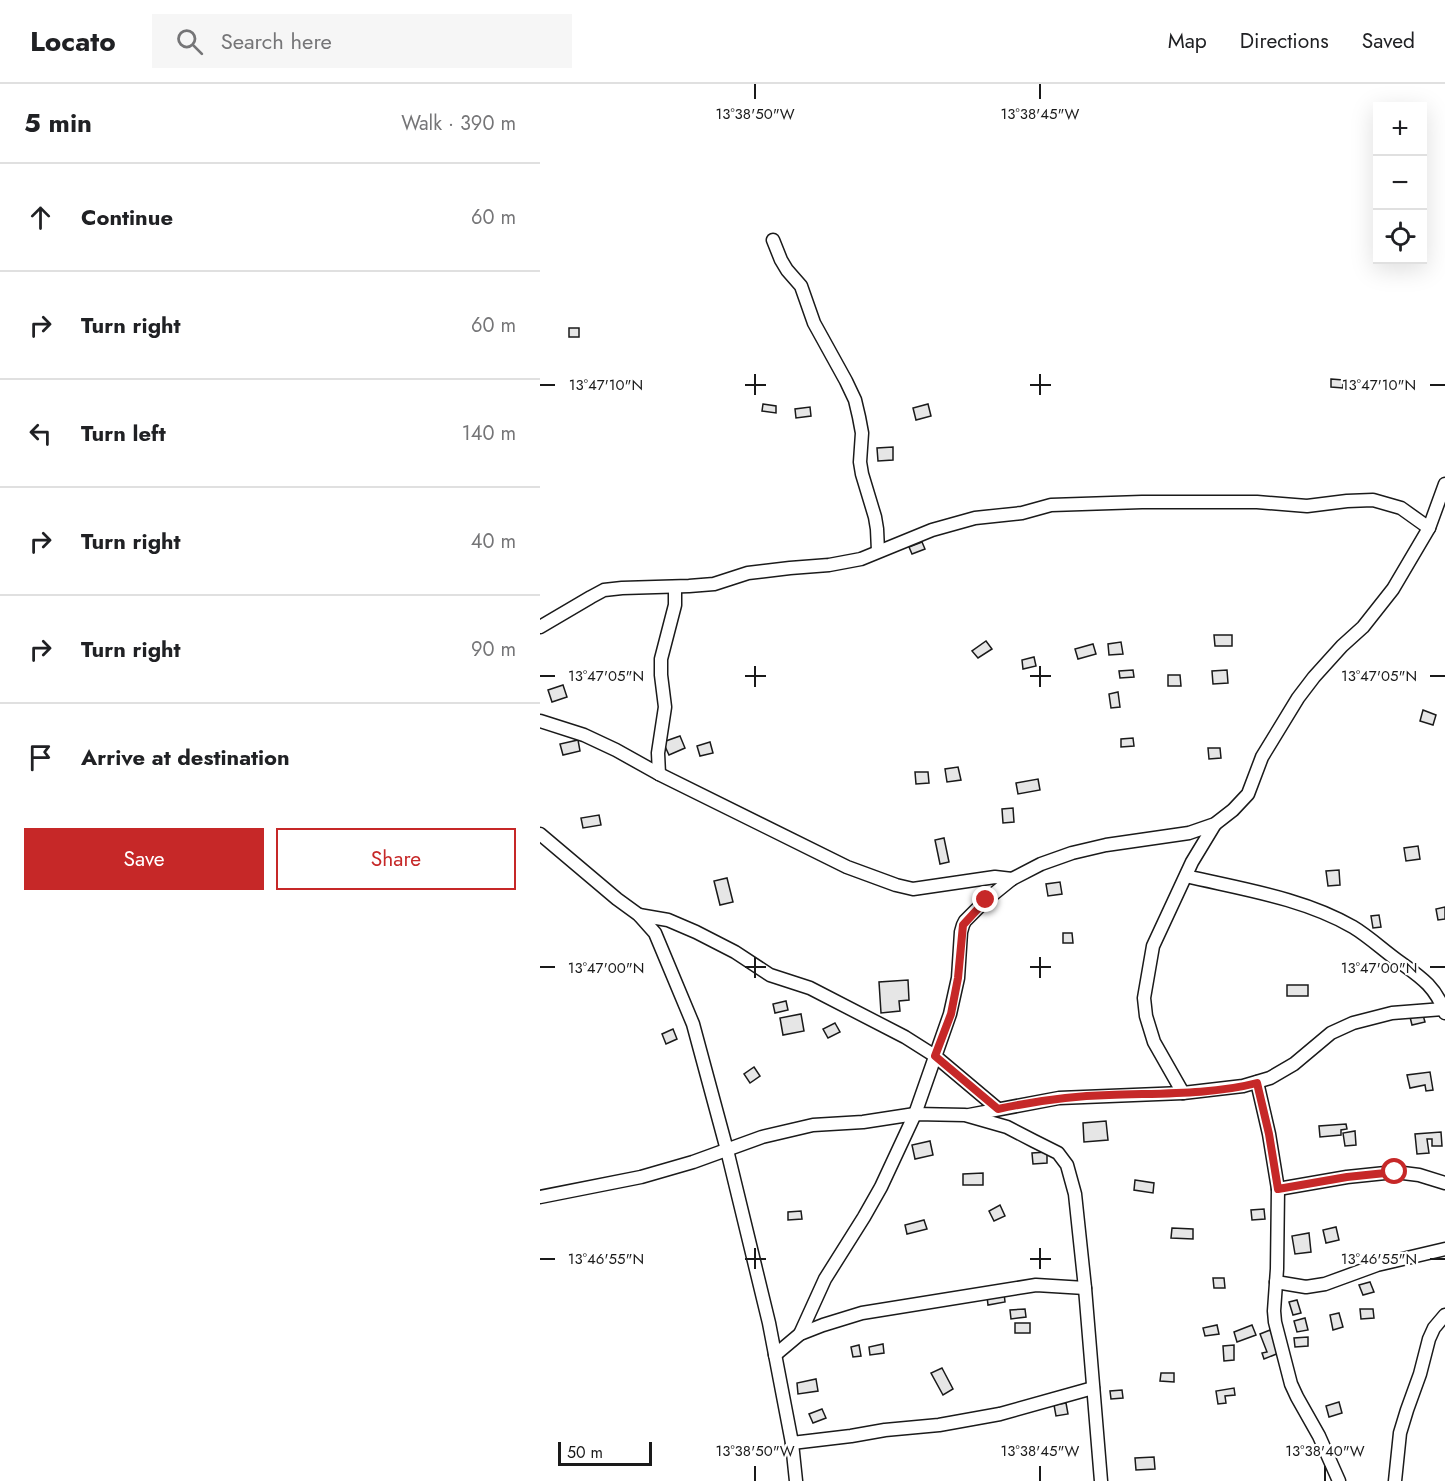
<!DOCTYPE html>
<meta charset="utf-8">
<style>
:root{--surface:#fff;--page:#f6f6f6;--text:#202124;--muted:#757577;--line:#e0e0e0;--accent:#c62828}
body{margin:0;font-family:Jost,sans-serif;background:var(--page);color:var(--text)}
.controls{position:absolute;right:18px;top:18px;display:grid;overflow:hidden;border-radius:0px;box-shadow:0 6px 24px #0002}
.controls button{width:54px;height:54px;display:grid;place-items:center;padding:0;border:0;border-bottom:2px solid var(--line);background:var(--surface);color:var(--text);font:30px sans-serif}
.scale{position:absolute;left:18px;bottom:15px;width:94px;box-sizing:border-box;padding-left:6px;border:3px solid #1a1a1a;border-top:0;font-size:16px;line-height:21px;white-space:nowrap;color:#1a1a1a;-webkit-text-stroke:4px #fff;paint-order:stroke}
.stop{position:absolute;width:18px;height:18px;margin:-14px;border:4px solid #c62828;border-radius:50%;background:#fff}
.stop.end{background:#c62828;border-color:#fff;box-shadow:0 2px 6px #0008}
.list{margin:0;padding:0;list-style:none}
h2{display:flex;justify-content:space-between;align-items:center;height:78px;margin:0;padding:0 24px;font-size:26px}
h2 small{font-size:20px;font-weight:400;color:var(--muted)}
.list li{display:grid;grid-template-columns:39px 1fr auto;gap:18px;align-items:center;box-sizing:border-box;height:108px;padding:0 24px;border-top:2px solid var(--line)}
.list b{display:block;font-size:22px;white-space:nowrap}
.list em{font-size:20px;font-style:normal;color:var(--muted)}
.actions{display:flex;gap:12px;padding:18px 24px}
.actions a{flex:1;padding:14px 0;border:2px solid var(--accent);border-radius:0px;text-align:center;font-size:21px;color:var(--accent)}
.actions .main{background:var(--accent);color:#fff}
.icon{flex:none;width:33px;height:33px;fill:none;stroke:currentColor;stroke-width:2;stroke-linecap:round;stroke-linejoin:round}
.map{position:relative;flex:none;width:905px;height:1397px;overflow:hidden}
header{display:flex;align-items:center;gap:36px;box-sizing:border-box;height:84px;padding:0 30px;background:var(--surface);border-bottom:2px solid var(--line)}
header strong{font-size:28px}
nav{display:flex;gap:33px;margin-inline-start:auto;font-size:21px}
.search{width:420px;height:54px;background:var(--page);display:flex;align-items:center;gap:15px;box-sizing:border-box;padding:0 21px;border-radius:0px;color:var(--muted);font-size:22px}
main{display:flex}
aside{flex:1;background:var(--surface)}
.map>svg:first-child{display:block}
.building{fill:#e6e6e6;stroke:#1a1a1a;stroke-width:1.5}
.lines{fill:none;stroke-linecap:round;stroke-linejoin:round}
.minor-casing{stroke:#1a1a1a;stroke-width:15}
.minor{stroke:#fff;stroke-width:12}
.route{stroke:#c62828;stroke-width:8}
.ticks{fill:none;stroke:#1a1a1a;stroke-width:2}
.ticks-label{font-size:15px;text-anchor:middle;fill:#1a1a1a;stroke:#fff;stroke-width:4.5;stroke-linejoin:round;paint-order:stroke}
</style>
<header>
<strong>Locato</strong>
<div class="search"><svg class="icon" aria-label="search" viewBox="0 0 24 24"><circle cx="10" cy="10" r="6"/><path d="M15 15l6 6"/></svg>Search here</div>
<nav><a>Map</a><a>Directions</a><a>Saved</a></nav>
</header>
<main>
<aside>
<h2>5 min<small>Walk · 390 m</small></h2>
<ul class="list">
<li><svg class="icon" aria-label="ahead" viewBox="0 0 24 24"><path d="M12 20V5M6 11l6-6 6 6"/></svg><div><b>Continue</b></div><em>60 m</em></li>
<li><svg class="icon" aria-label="right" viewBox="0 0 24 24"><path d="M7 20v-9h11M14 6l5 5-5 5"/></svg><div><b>Turn right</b></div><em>60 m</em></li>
<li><svg class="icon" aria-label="left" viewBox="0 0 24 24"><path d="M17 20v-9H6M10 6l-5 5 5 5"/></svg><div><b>Turn left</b></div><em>140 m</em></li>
<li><svg class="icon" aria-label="right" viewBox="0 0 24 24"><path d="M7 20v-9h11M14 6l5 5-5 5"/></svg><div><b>Turn right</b></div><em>40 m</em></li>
<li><svg class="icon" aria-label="right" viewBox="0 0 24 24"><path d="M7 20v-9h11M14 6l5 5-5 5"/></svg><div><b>Turn right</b></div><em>90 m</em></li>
<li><svg class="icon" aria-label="arrive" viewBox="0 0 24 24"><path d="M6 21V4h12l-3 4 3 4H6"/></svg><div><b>Arrive at destination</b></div></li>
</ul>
<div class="actions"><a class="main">Save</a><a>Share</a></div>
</aside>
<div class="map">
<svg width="905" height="1397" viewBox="0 0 905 1397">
<rect width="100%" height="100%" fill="#fff"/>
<!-- building -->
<g class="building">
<rect x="29" y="244" width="10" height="9"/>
<polygon points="791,295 803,296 803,304 791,303"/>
<polygon points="223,320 236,322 236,329 222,327"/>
<polygon points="388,320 391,332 376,336 373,324"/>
<polygon points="270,323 271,332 256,334 255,325"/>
<polygon points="353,363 353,376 338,377 337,364"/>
<polygon points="382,458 385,465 372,470 369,463"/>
<polygon points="674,551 692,551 692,562 675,562"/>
<polygon points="446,557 452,565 438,574 432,567"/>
<polygon points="581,558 583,570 569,571 568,560"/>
<polygon points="553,560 556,570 538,575 535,565"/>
<polygon points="494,573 496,582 483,585 482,576"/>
<polygon points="593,586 594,593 580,594 579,587"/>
<polygon points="687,586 688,599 673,600 672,587"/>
<polygon points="628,591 640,591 641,602 628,602"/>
<polygon points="23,601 27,613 12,618 8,606"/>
<polygon points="578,608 580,623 571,624 569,610"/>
<polygon points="883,626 896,631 893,641 880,637"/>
<polygon points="140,652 145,664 129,671 123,658"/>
<polygon points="593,654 594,662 581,663 581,655"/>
<polygon points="38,656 40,667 23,671 20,660"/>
<polygon points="170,658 173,669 160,672 157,662"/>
<polygon points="668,664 680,664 681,674 669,675"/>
<polygon points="418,683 421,696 407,698 405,685"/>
<polygon points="375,688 388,688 389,699 376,700"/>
<polygon points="498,695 500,706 478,710 476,699"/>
<polygon points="473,724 474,738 463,739 462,725"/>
<polygon points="59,731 61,741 43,744 41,734"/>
<polygon points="404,754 409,778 400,780 395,756"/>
<polygon points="878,762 880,775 866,777 864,764"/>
<polygon points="799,786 800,801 788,802 786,787"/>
<polygon points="187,794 193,818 180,821 174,797"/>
<polygon points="520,798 522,810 508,812 506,800"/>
<polygon points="905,823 905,835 898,836 896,825"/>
<polygon points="839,831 841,843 833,844 831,832"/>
<polygon points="523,849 532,849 533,859 523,859"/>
<polygon points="368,896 369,916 359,917 360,927 341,929 339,898"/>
<rect x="747" y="901" width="21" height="11"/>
<polygon points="246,917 248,926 235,929 233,920"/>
<polygon points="261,930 264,947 243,951 240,934"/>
<polygon points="883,931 885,938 872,941 870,933"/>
<polygon points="295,939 300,948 288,954 283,945"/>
<polygon points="133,945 137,955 126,960 122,950"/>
<polygon points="214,983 220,992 210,999 204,990"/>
<polygon points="890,988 893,1006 886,1007 885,1001 870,1004 867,991"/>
<polygon points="566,1037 568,1056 544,1058 543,1039"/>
<polygon points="806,1040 807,1045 801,1046 801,1051 780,1053 779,1042"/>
<polygon points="815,1047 816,1061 805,1062 803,1049"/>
<polygon points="901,1048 902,1062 892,1062 892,1055 887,1055 889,1069 877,1070 875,1050"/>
<polygon points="390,1057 393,1071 375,1075 372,1061"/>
<polygon points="507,1068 507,1079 493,1080 492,1069"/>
<polygon points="443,1089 443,1101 423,1101 423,1090"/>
<polygon points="595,1096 614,1099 613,1109 594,1106"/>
<polygon points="460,1121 465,1132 454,1137 449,1127"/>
<polygon points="724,1125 725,1135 712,1136 711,1126"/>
<polygon points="261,1127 262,1135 248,1136 248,1128"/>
<polygon points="384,1136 387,1145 367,1150 365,1141"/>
<polygon points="796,1143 799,1156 786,1159 783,1146"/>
<polygon points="632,1144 653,1145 653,1155 631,1154"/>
<polygon points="769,1149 771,1168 755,1170 752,1152"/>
<polygon points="673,1194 684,1194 685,1204 674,1204"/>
<polygon points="830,1198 834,1208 823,1211 819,1201"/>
<polygon points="464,1209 465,1218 448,1221 447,1212"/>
<polygon points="757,1216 761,1229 753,1231 749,1218"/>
<polygon points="485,1225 486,1233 471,1235 470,1226"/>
<polygon points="820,1225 833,1225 834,1234 821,1235"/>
<polygon points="799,1229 803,1243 793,1246 790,1231"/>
<polygon points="765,1234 768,1246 757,1248 754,1237"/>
<rect x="475" y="1239" width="15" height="10"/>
<polygon points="677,1241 679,1250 665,1252 663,1244"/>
<polygon points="712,1241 716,1251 697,1258 694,1248"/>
<polygon points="730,1246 739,1269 724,1275 722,1269 727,1268 720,1250"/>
<polygon points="768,1253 768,1262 755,1263 754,1254"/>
<polygon points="343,1260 344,1269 330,1271 329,1263"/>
<polygon points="319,1261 321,1272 313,1273 311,1263"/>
<polygon points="694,1261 694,1276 684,1277 683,1262"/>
<polygon points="402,1284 413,1305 403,1311 391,1289"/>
<polygon points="621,1289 634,1289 634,1298 620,1297"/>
<polygon points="276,1295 278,1307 258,1310 257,1299"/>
<polygon points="694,1304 695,1311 685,1312 686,1319 678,1320 676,1307"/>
<polygon points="582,1306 583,1314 571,1315 570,1307"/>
<polygon points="799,1318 802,1329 789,1333 786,1322"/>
<polygon points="526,1319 528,1330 516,1332 514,1321"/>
<polygon points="282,1325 286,1334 273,1339 269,1330"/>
<polygon points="614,1373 615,1385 596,1386 595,1374"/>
</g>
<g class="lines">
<!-- minor casing -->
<g class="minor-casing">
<g id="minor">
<polyline points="233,156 241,176 247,186 261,202 274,239 306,297 315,316 319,333 322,349 320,378 322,390 335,433 337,445 338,467"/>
<polyline points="0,543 51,513 64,506 82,504 149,502 174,500 208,489 250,484 289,481 321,475 392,446 435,434 482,429 511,421 602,418 717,418 767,422 807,417 833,416 861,424 889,444"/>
<polyline points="0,637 44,651 76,666 119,690 307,783 356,801 373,805 455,793 472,795"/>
<polyline points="119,690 118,669 125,623 121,591 121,575 135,521 135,503"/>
<polyline points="0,750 77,815 99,831 115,849 153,940 187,1066 229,1239 252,1359 311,1352 345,1346 399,1341 460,1330 553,1304"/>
<path d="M646 792C701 805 763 814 813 843 828 852 842 865 857 876 879 892 895 901 905 929"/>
<polyline points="99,831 128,836 156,848 195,868 230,891 270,904 365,953 395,972 458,1025"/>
<polyline points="717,998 729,1050 738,1105 737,1185 734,1227 735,1238 751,1300 757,1313 779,1352 799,1397"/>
<polyline points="643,1009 614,958 606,932 604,914 613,862 652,778 675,740"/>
<polyline points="429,1031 519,1014 643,1009 703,1002 730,994 754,980 791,949 813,939 852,929 903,925"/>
<polyline points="738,1105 807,1093 855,1088 879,1091 905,1099"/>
<polyline points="0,1113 101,1093 153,1078 222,1053 273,1041 323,1038 375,1030 425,1031 467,1043 494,1057 518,1069 527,1081 535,1110 545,1204 561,1397"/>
<polyline points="736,1198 766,1203 785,1200 837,1181 905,1165"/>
<polyline points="260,1250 285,1195 324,1133 341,1103 375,1030 410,930 418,894 421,848 423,841 425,837 446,816 472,795 501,780 532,769 566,761 649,749 675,740 693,726 708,710 722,673 758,614 774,593 802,562 823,543 853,505 889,444 905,400"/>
<polyline points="235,1271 260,1250 283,1241 322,1229 496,1201 545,1204"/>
<polyline points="252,1359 256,1397"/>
<polyline points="855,1397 860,1349 867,1326 880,1290 889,1255 894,1244 905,1231"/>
</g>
</g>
<!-- minor -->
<use href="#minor" class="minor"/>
</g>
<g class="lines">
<!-- route -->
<path class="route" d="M446 816 423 841 418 894 411 930 395 972 458 1025C495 1017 531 1012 569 1011 616 1009 671 1011 717 999L729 1050 738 1105 807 1093 855 1088"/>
</g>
<!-- ticks -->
<path class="ticks" d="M215 0V15M500 0V15M215 290V311M500 290V311M0 301H15M205 301H226M490 301H511M890 301H905M215 582V603M500 582V603M0 592H15M205 592H226M490 592H511M890 592H905M215 873V894M500 873V894M0 883H15M205 883H226M490 883H511M890 883H905M215 1164V1185M500 1164V1185M0 1175H15M205 1175H226M490 1175H511M890 1175H905M215 1382V1397M500 1382V1397M785 1382V1397"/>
<g class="ticks-label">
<text x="215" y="35">13°38'50"W</text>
<text x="500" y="35">13°38'45"W</text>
<text x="66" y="306">13°47'10"N</text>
<text x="839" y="306">13°47'10"N</text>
<text x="66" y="597">13°47'05"N</text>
<text x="839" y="597">13°47'05"N</text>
<text x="66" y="889">13°47'00"N</text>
<text x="839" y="889">13°47'00"N</text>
<text x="66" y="1180">13°46'55"N</text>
<text x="839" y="1180">13°46'55"N</text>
<text x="215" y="1372">13°38'50"W</text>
<text x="500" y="1372">13°38'45"W</text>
<text x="785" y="1372">13°38'40"W</text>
</g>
</svg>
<div class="controls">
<button>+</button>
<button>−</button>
<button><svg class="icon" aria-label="locate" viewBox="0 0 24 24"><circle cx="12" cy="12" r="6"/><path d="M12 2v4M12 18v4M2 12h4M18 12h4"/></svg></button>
</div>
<div class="scale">50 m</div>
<div class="stop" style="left:855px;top:1088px"></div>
<div class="stop end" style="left:446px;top:816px"></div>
</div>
</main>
